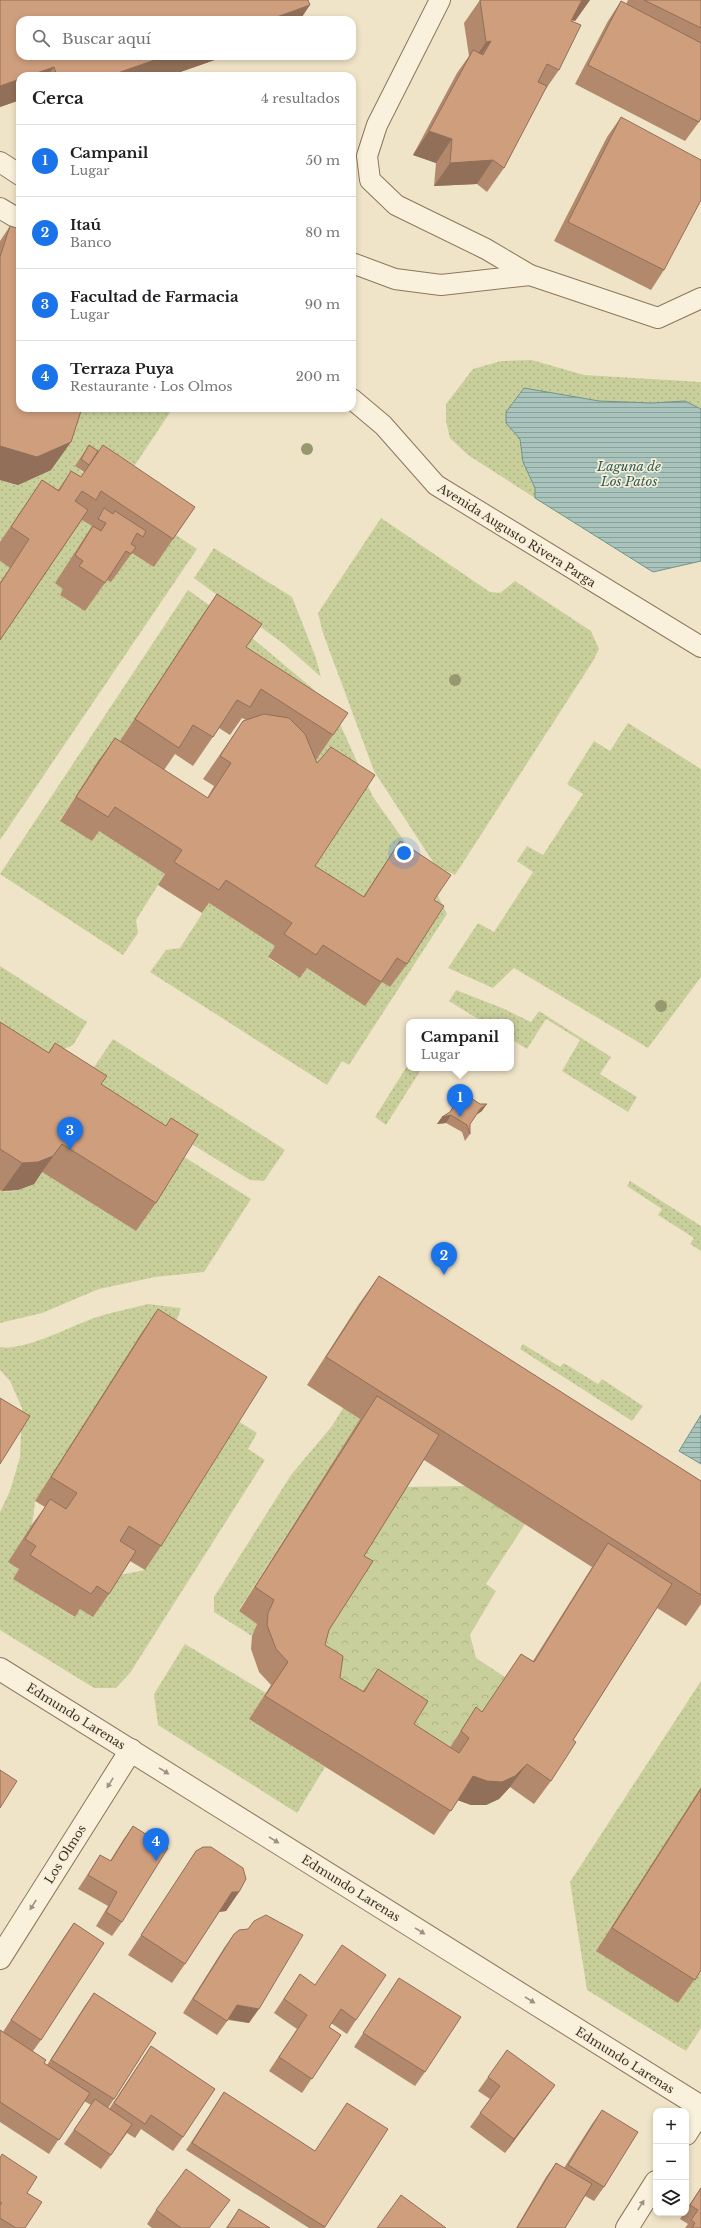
<!DOCTYPE html>
<html lang="es">
<meta charset="utf-8">
<style>
:root{--surface:#fff;--page:#f6f6f6;--text:#202124;--muted:#757577;--line:#e0e0e0;--accent:#1a73e8}
body{margin:0;font-family:"Libre Baskerville",serif;background:var(--page);color:var(--text)}
.controls{position:absolute;right:12px;bottom:12px;display:grid;overflow:hidden;border-radius:8px;box-shadow:0 2px 6px #0003}
.controls button{width:36px;height:36px;display:grid;place-items:center;padding:0;border:0;border-bottom:1px solid var(--line);background:var(--surface);color:var(--text);font:20px sans-serif}
.you{position:absolute;left:404px;top:853px;width:14px;height:14px;margin:-10px;border:3px solid #fff;border-radius:50%;background:#1a73e8;box-shadow:0 0 0 6px #1a73e833}
.badge{display:grid;place-items:center;width:26px;height:26px;border-radius:50%;background:var(--accent);color:#fff;font-size:13px;font-weight:700}
.pin{position:absolute;translate:-50% -33px;filter:drop-shadow(0 1px 2px #0008)}
.pin::after{content:'';position:absolute;top:21px;width:14px;height:12px;background:inherit;clip-path:polygon(0 0,100% 0,50% 100%)}
.popup{position:absolute;left:406px;top:1019px;width:108px;height:52px;box-sizing:border-box;display:grid;place-content:center;border-radius:8px;background:var(--surface);filter:drop-shadow(0 1px 3px #0005);font-size:13px;white-space:nowrap;color:var(--muted)}
.popup b{font-size:15px;color:var(--text)}
.popup::after{content:'';position:absolute;left:50%;top:100%;margin-left:-8px;border:8px solid transparent;border-top-color:var(--surface)}
.list{margin:0;padding:0;list-style:none}
h2{display:flex;justify-content:space-between;align-items:center;height:52px;margin:0;padding:0 16px;font-size:17px}
h2 small{font-size:13px;font-weight:400;color:var(--muted)}
.list li{display:grid;grid-template-columns:26px 1fr auto;gap:12px;align-items:center;box-sizing:border-box;height:72px;padding:0 16px;border-top:1px solid var(--line)}
.list b{display:block;font-size:15px;white-space:nowrap}
.list p{margin:0;font-size:13px;white-space:nowrap;color:var(--muted)}
.list em{font-size:13px;font-style:normal;color:var(--muted)}
.icon{flex:none;width:22px;height:22px;fill:none;stroke:currentColor;stroke-width:2;stroke-linecap:round;stroke-linejoin:round}
.map{position:relative;flex:none;width:701px;height:2228px;overflow:hidden}
.search{position:absolute;background:var(--surface);box-shadow:0 2px 6px #0003;left:16px;top:16px;width:340px;height:44px;display:flex;align-items:center;gap:10px;box-sizing:border-box;padding:0 14px;border-radius:12px;color:var(--muted);font-size:15px}
.panel{position:absolute;background:var(--surface);box-shadow:0 2px 6px #0003;left:16px;top:72px;width:340px;height:340px;border-radius:12px}
.map>svg:first-child{display:block}
.grass{fill:url(#grass-dots)}
.park{fill:url(#park-crowns)}
.water{fill:url(#water-rules);stroke:#6f938a}
.lines{fill:none;stroke-linecap:round;stroke-linejoin:round}
.lane-casing{stroke:#8d765c;stroke-width:22}
.street-casing{stroke:#8d765c;stroke-width:24}
.lane{stroke:#faf1dc;stroke-width:20}
.street{stroke:#faf1dc;stroke-width:22}
.tree{fill:#96986f}
.wall{fill:#b2896c;fill-rule:evenodd}
.shaded-wall{fill:#916f58}
.building{fill:#cf9f7d;stroke:#916f58}
.oneway{fill:#9c907e}
.labels{text-anchor:middle;dominant-baseline:central;stroke-width:3.5;stroke-linejoin:round;paint-order:stroke}
.street-label{font-size:12px;fill:#3d2e20;stroke:#f7eed8}
.water-label{font-size:13px;font-style:italic;fill:#2f5d5a;stroke:#f7eed8}
</style>
<div class="map">
<svg width="701" height="2228" viewBox="0 0 701 2228">
<defs>
<pattern id="grass-dots" width="8" height="8" patternUnits="userSpaceOnUse"><rect width="8" height="8" fill="#c9cf9b"/><path d="M2 2h.1M6 6h.1" fill="none" stroke="#aeb285" stroke-width="1.8" stroke-linecap="round"/></pattern>
<pattern id="park-crowns" width="20" height="18" patternUnits="userSpaceOnUse"><rect width="20" height="18" fill="#c9cf9b"/><path d="M2 6a3 3 0 1 1 6 0M12 15a3 3 0 1 1 6 0" fill="none" stroke="#aeb285"/></pattern>
<pattern id="water-rules" width="6" height="5" patternUnits="userSpaceOnUse"><rect width="6" height="5" fill="#a9c4bc"/><path d="M0 2.5h6" fill="none" stroke="#8ba098"/></pattern>
</defs>
<rect width="100%" height="100%" fill="#f0e4c8"/>
<!-- grass -->
<g class="grass">
<polygon points="532,360 584,375 701,382 701,409 685,401 652,403 599,401 524,388 506,412 506,422 520,439 524,462 535,488 535,498 468,455 450,438 446,421 446,404 473,369 501,361"/>
<polygon points="48,408 173,408 125,480 76,466 83,473 61,505 0,542 0,480 18,485"/>
<polygon points="381,518 490,592 500,593 515,581 591,631 599,649 593,661 455,875 435,865 374,771 323,633 318,613"/>
<polygon points="82,520 176,535 197,549 0,840 0,639"/>
<polygon points="214,548 292,597 316,658 321,677 285,645 194,578"/>
<polygon points="0,561 10,568 0,582"/>
<polygon points="188,590 233,622 312,688 336,715 373,797 425,870 447,914 349,1065 342,1061 327,1085 150,972 166,950 180,948 209,903 275,946 268,958 300,978 307,968 381,981 390,987 347,921 299,889 314,770 239,683 116,748 98,762 60,820 98,830 165,874 136,920 138,933 123,955 0,874"/>
<polygon points="628,723 701,769 701,977 648,1048 514,968 493,988 448,968 478,923 494,932 533,872 517,861 527,846 543,855 583,794 567,784 594,741 610,751"/>
<polygon points="0,966 87,1022 73,1045 50,1055 0,1024"/>
<polygon points="456,990 502,1008 531,1022 539,1011 611,1057 600,1074 637,1097 628,1112 562,1071 580,1040 546,1019 527,1049 511,1039 511,1022 483,1022 449,1001"/>
<polygon points="113,1039 285,1150 264,1181 250,1180 86,1079"/>
<polygon points="409,1063 409,1068 422,1068 386,1125 375,1117"/>
<path d="M94 1100 251 1199 204 1272 155 1277 99 1289 42 1313 0 1323V1190C16 1196 33 1184 42 1172L136 1231Z"/>
<polygon points="630,1181 701,1226 701,1251 690,1244 694,1238 658,1215 662,1209 627,1186"/>
<path d="M148 1304 181 1308 173 1331 35 1501C33 1528 26 1555 14 1579L74 1617 80 1609 119 1575 145 1570 238 1421 257 1433 248 1449 265 1460 130 1673 116 1688H94L0 1630V1512L10 1491 20 1457 22 1408 10 1381 0 1370V1347C25 1351 69 1327 94 1318 111 1312 130 1309 148 1304Z"/>
<polygon points="523,1344 560,1367 564,1363 598,1384 602,1379 643,1406 632,1421 520,1349"/>
<polygon points="343,1408 360,1419 239,1610 257,1624 252,1636 214,1612 214,1597 291,1475 332,1426"/>
<polygon points="185,1644 266,1693 249,1719 325,1767 297,1813 158,1725 154,1694"/>
<polygon points="701,1681 701,2028 686,2051 587,1990 570,1882"/>
</g>
<!-- park -->
<polygon class="park" points="466,1486 525,1524 486,1584 496,1591 470,1635 476,1658 505,1677 466,1736 460,1731 445,1754 348,1715 313,1653 347,1579 404,1487"/>
<!-- water -->
<g class="water">
<polygon points="524,388 599,401 652,403 685,401 701,409 701,561 653,572 535,498 535,488 523,462 520,439 506,423 506,412"/>
<polygon points="701,1415 701,1464 679,1451"/>
</g>
<g class="lines">
<!-- lane casing -->
<g class="lane-casing">
<g id="lane">
<polyline points="0,162 20,175"/>
<polyline points="0,208 20,220"/>
<polyline points="352,263 395,279 441,285 530,275 486,249 396,205 370,180 367,156 377,125 440,0"/>
<polyline points="530,275 658,318 701,298"/>
<polyline points="352,399 383,425 436,485 701,647"/>
</g>
</g>
<!-- street casing -->
<g class="street-casing">
<g id="street">
<polyline points="0,1669 701,2107"/>
<polyline points="0,1958 131,1750"/>
<polyline points="686,2134 701,2110"/>
<polyline points="627,2228 656,2182"/>
</g>
</g>
<!-- lane -->
<use href="#lane" class="lane"/>
<!-- street -->
<use href="#street" class="street"/>
</g>
<!-- trees -->
<g class="tree">
<circle cx="307" cy="449" r="6"/>
<circle cx="455" cy="680" r="6"/>
<circle cx="661" cy="1006" r="6"/>
</g>
<!-- wall -->
<g class="wall">
<polygon points="480,0 590,0 575,21 571,20 559,70 543,93 504,168 487,192 477,184 434,186 436,163 413,155 457,73 469,56 464,23"/>
<polygon points="628,0 701,0 701,118 699,122 685,141 575,84 608,21 621,1 626,4"/>
<polygon points="20,56 226,56 169,76 20,76 20,100 0,107"/>
<polygon points="621,117 664,270 651,290 554,241 607,137"/>
<polygon points="10,226 20,408 51,470 18,485 0,480 0,241"/>
<polygon points="89,445 98,451 195,507 154,567 132,553 111,582 107,580 85,611 60,595 63,589 55,583 92,526 82,520 0,640 0,582 10,568 0,561 0,542 42,480 58,490 71,471 81,477 84,472 75,466"/>
<path d="M217 594 246 647 333 735 316 760 315 866 363 897 384 865 400 841 434 900 407 964 390 987 382 982 365 1006 307 968 300 978 268 957 275 946 209 903 202 913 158 885 165 874 99 831 92 841 60 821 98 761 115 738 120 741 197 623ZM242 718 246 720 243 721 203 779 214 786 207 798 164 770 175 754 193 766 219 728 230 735Z"/>
<polygon points="0,1022 48,1053 55,1043 101,1084 156,1203 136,1231 42,1172 34,1184 18,1190 2,1191 0,1190"/>
<polygon points="461,1087 465,1094 482,1111 476,1115 470,1124 470,1134 465,1141 462,1132 446,1123 437,1124 442,1117 450,1113 456,1102 456,1094"/>
<path d="M379 1276 701 1481V1604L686 1626 657 1608 573 1740 551 1781 534 1804 510 1787 499 1799 486 1805H471L458 1800 434 1835 249 1719 271 1685 259 1672 251 1649 252 1636 257 1624 239 1611 360 1419 307 1385 359 1304ZM424 1460 592 1567 533 1661 521 1654 482 1712 476 1707 450 1747 414 1724 378 1669 363 1691 340 1678 325 1645 329 1630 364 1556Z"/>
<polygon points="158,1309 161,1546 145,1570 130,1561 109,1594 93,1617 80,1609 75,1617 13,1579 19,1569 8,1562 33,1523 45,1507 35,1501 142,1332"/>
<polygon points="701,1787 701,1970 678,2003 596,1951"/>
<polygon points="133,1826 122,1922 112,1936 96,1926 108,1906 78,1889 91,1869 100,1855 110,1861 123,1840"/>
<polygon points="196,1851 239,1892 226,1911 219,1912 185,1964 172,1983 128,1955 183,1871"/>
<polygon points="74,1923 41,2040 33,2051 44,2063 47,2065 84,2007 94,1993 114,2099 108,2108 109,2109 151,2046 183,2137 173,2151 141,2129 135,2138 127,2133 101,2169 64,2144 91,2105 84,2101 49,2154 0,2122 0,2030 3,2032 64,1937"/>
<polygon points="234,1934 249,2023 228,2020 217,2035 183,2013 224,1948"/>
<polygon points="300,1974 356,2020 347,2034 331,2023 329,2027 341,2035 302,2093 269,2071 297,2029 274,2013"/>
<polygon points="399,1978 425,2072 415,2086 354,2047 390,1992"/>
<polygon points="488,2077 555,2085 505,2153 470,2127 490,2099 478,2091"/>
<polygon points="224,2092 325,2227 325,2228 309,2228 186,2150"/>
<polygon points="602,2110 604,2187 594,2201 585,2196 565,2228 516,2228 546,2177 556,2163 564,2168 592,2124"/>
<polygon points="0,2158 27,2193 25,2228 0,2228"/>
<polygon points="701,2187 701,2228 685,2228 688,2224 680,2219 684,2213 686,2213 686,2210"/>
<polygon points="239,2209 270,2228 226,2228"/>
<polygon points="156,2210 210,2228 152,2228 147,2224"/>
</g>
<!-- shaded-wall -->
<g class="shaded-wall">
<polygon points="581,0 590,0 575,21 568,19"/>
<polygon points="310,5 300,20 268,20"/>
<polygon points="491,41 475,64 470,66 486,42"/>
<polygon points="166,56 226,56 169,76 109,76"/>
<polygon points="54,67 47,76 28,76"/>
<polygon points="20,79 20,100 0,107 0,86"/>
<polygon points="429,131 452,139 436,163 413,155"/>
<polygon points="493,160 477,184 434,186 450,163"/>
<polygon points="71,442 51,470 18,485 0,480 0,446"/>
<polygon points="487,1104 482,1111 476,1115 481,1108"/>
<polygon points="451,1115 446,1123 437,1124 442,1117"/>
<polygon points="62,1144 42,1172 34,1184 18,1190 2,1191 22,1163"/>
<polygon points="527,1764 510,1787 499,1799 486,1805 471,1805 457,1800 473,1776"/>
<polygon points="232,1892 239,1892 226,1911 218,1912"/>
<polygon points="237,2005 259,2009 249,2023 227,2019"/>
<polygon points="555,2085 545,2099 505,2153 514,2139"/>
</g>
<!-- building -->
<g class="building">
<polygon points="0,0 308,0 310,5 268,20 20,20 20,56 166,56 109,76 57,76 54,67 28,76 20,76 20,79 0,86"/>
<polygon points="480,0 582,0 571,21 581,25 559,70 547,64 538,82 547,86 504,168 493,160 450,163 452,139 429,131 473,50 483,55 491,41 486,42"/>
<polygon points="644,0 701,0 701,28"/>
<polygon points="621,1 701,43 701,118 699,122 588,65"/>
<polygon points="621,117 701,160 701,200 664,270 568,222"/>
<polygon points="10,226 20,229 20,408 82,408 71,442 37,457 0,446 0,257"/>
<polygon points="89,445 98,451 89,465 81,459"/>
<polygon points="103,445 195,507 173,539 101,491 96,500 82,491 75,501 88,510 0,640 0,584 29,539 11,527 42,480 59,491 71,471 81,477"/>
<polygon points="104,508 113,514 115,511 146,531 143,537 137,533 131,544 136,547 131,554 126,551 105,583 79,566 83,561 75,555 93,526 101,531 106,523 98,519"/>
<polygon points="217,594 262,624 246,647 348,713 333,735 261,689 250,707 237,700 213,737 193,725 179,748 135,719"/>
<polygon points="264,714 289,718 305,734 317,763 331,747 375,775 315,866 364,897 400,841 451,875 434,900 444,906 407,964 397,958 381,982 323,945 316,955 284,934 292,923 226,880 219,890 174,862 182,850 115,807 108,817 76,797 115,738 208,798 231,763 220,756 243,721"/>
<polygon points="0,1022 49,1053 55,1043 107,1076 101,1084 166,1126 171,1118 198,1135 156,1203 62,1144 53,1156 38,1162 22,1163 0,1149"/>
<polygon points="461,1087 465,1094 480,1104 487,1104 481,1108 470,1124 470,1134 467,1125 451,1115 442,1117 450,1112 461,1095"/>
<polygon points="379,1276 701,1481 701,1595 326,1357"/>
<polygon points="158,1309 267,1377 161,1546 129,1526 120,1541 136,1551 109,1594 97,1586 91,1594 30,1555 36,1546 25,1539 50,1499 66,1509 77,1493 51,1477"/>
<polygon points="377,1396 439,1435 364,1556 373,1561 329,1630 325,1645 343,1656 340,1678 364,1692 378,1669 428,1701 414,1724 459,1753 469,1738 461,1731 476,1707 482,1712 521,1654 534,1662 608,1543 672,1584 573,1740 576,1742 551,1781 527,1764 515,1776 502,1782 487,1781 473,1776 451,1811 265,1696 288,1662 276,1649 267,1625 268,1613 274,1600 255,1587"/>
<polygon points="0,1398 30,1416 0,1464"/>
<polygon points="0,1770 17,1781 0,1808"/>
<polygon points="701,1789 701,1970 695,1980 612,1928"/>
<polygon points="133,1826 168,1848 122,1922 106,1912 117,1892 88,1875 100,1855 111,1861"/>
<polygon points="203,1847 211,1847 243,1868 246,1879 239,1892 232,1892 185,1964 141,1935 196,1851"/>
<polygon points="266,1915 303,1935 259,2009 237,2005 227,2021 193,1999 234,1934 239,1930 248,1929 254,1921"/>
<polygon points="74,1923 104,1943 41,2040 11,2020"/>
<polygon points="342,1945 386,1975 356,2020 341,2009 329,2027 341,2035 312,2079 279,2057 307,2015 284,1999 300,1974 315,1985"/>
<polygon points="399,1978 461,2017 425,2072 363,2033"/>
<polygon points="94,1993 156,2033 114,2099 51,2060"/>
<polygon points="0,2030 46,2060 44,2063 90,2093 59,2140 0,2102"/>
<polygon points="151,2046 215,2089 183,2137 151,2115 145,2124 114,2103"/>
<polygon points="507,2050 555,2085 514,2139 480,2113 500,2086 488,2077"/>
<polygon points="224,2092 315,2151 347,2103 388,2129 325,2227 192,2143"/>
<polygon points="95,2099 132,2124 111,2155 74,2130"/>
<polygon points="602,2110 638,2132 604,2187 568,2165"/>
<polygon points="2,2154 37,2177 27,2193 42,2202 25,2228 16,2228 0,2218 0,2205 2,2203 0,2202 0,2158"/>
<polygon points="556,2163 592,2184 565,2228 517,2228"/>
<polygon points="186,2169 230,2200 209,2228 181,2228 156,2210"/>
<polygon points="701,2188 701,2228 692,2228 695,2223 691,2220 698,2210 690,2205"/>
<polygon points="401,2195 446,2228 377,2228"/>
<polygon points="239,2209 270,2228 227,2228"/>
</g>
<!-- one-way arrows -->
<defs><path id="oneway-solid" d="M-6-.8H1V-3.2L6.5 0L1 3.2V.8H-6Z"/></defs>
<g class="oneway">
<use href="#oneway-solid" transform="translate(164 1771) rotate(32)"/>
<use href="#oneway-solid" transform="translate(110 1783) rotate(122)"/>
<use href="#oneway-solid" transform="translate(274 1840) rotate(32)"/>
<use href="#oneway-solid" transform="translate(33 1905) rotate(122)"/>
<use href="#oneway-solid" transform="translate(420 1931) rotate(32)"/>
<use href="#oneway-solid" transform="translate(530 2000) rotate(32)"/>
<use href="#oneway-solid" transform="translate(641 2205) rotate(-58)"/>
</g>
<g class="labels">
<!-- street labels -->
<g class="street-label">
<text transform="translate(517 535) rotate(32)">Avenida Augusto Rivera Parga</text>
<text transform="translate(76 1716) rotate(32)">Edmundo Larenas</text>
<text transform="translate(65 1854) rotate(-58)">Los Olmos</text>
<text transform="translate(351 1888) rotate(32)">Edmundo Larenas</text>
<text transform="translate(625 2060) rotate(32)">Edmundo Larenas</text>
</g>
<!-- water labels -->
<g class="water-label">
<text x="629" y="466">Laguna de<tspan x="629" dy="15">Los Patos</tspan></text>
</g>
</g>
</svg>
<div class="controls">
<button>+</button>
<button>−</button>
<button><svg class="icon" aria-label="layers" viewBox="0 0 24 24"><path d="M12 4l9 5-9 5-9-5zM3 14l9 5 9-5"/></svg></button>
</div>
<div class="you"></div>
<div class="pin badge" style="left:460px;top:1117px">1</div>
<div class="popup"><b>Campanil</b>Lugar</div>
<div class="pin badge" style="left:444px;top:1275px">2</div>
<div class="pin badge" style="left:70px;top:1150px">3</div>
<div class="pin badge" style="left:156px;top:1861px">4</div>
<div class="search"><svg class="icon" aria-label="search" viewBox="0 0 24 24"><circle cx="10" cy="10" r="6"/><path d="M15 15l6 6"/></svg>Buscar aquí</div>
<section class="panel">
<h2>Cerca<small>4 resultados</small></h2>
<ul class="list">
<li><span class="badge">1</span><div><b>Campanil</b><p>Lugar</p></div><em>50 m</em></li>
<li><span class="badge">2</span><div><b>Itaú</b><p>Banco</p></div><em>80 m</em></li>
<li><span class="badge">3</span><div><b>Facultad de Farmacia</b><p>Lugar</p></div><em>90 m</em></li>
<li><span class="badge">4</span><div><b>Terraza Puya</b><p>Restaurante · Los Olmos</p></div><em>200 m</em></li>
</ul>
</section>
</div>
